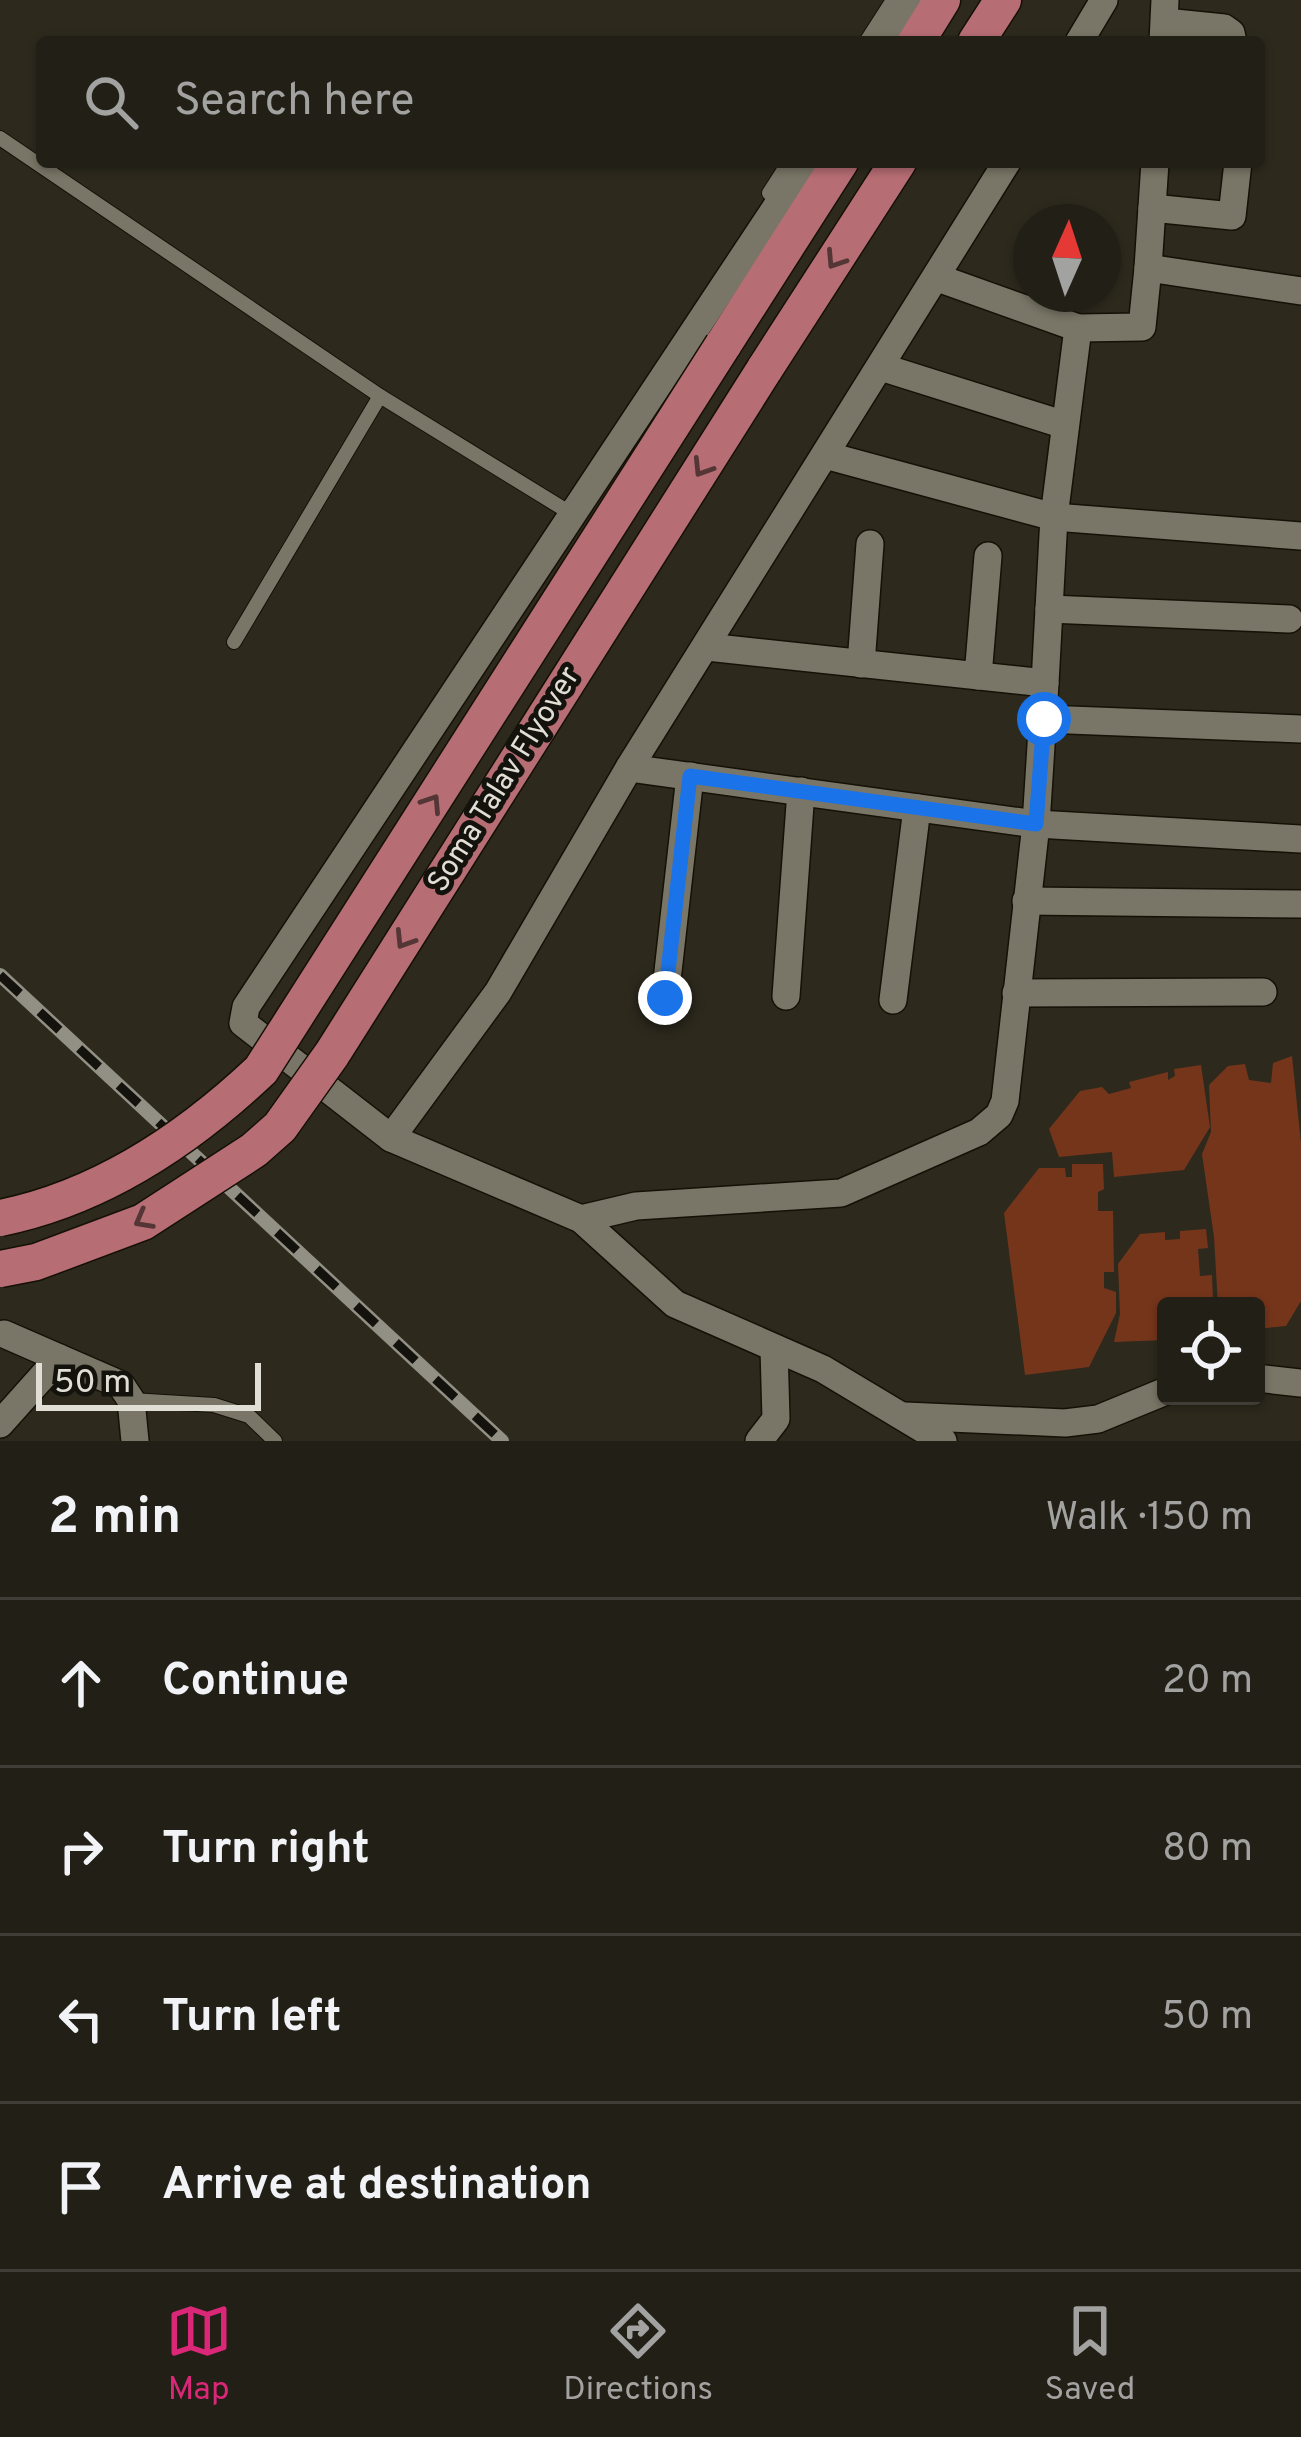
<!DOCTYPE html>
<meta charset="utf-8">
<style>
:root{--surface:#221f16;--page:#2a271f;--text:#f1f3f6;--muted:#a2a2a1;--line:#3f3d35;--accent:#db2777}
body{margin:0;font-family:Overpass,sans-serif;background:var(--page);color:var(--text)}
.controls{position:absolute;right:36px;bottom:36px;display:grid;overflow:hidden;border-radius:12px;box-shadow:0 3px 9px #0004}
.controls button{width:108px;height:108px;display:grid;place-items:center;padding:0;border:0;border-bottom:3px solid var(--line);background:var(--surface);color:var(--text);font:60px sans-serif}
.compass{position:absolute;left:1013px;top:204px;width:108px;height:108px;border-radius:50%;background:var(--surface);box-shadow:0 3px 9px #0004;rotate:3deg}
.scale{position:absolute;left:36px;bottom:30px;width:225px;box-sizing:border-box;padding-left:12px;border:6px solid #e1ded6;border-top:0;font-size:33px;line-height:42px;white-space:nowrap;color:#e1ded6;-webkit-text-stroke:9px #13120c;paint-order:stroke}
.stop{position:absolute;width:36px;height:36px;margin:-27px;border:9px solid #1a73e8;border-radius:50%;background:#fff}
.stop.end{background:#1a73e8;border-color:#fff;box-shadow:0 3px 12px #0008}
.list{margin:0;padding:0;list-style:none}
h2{display:flex;justify-content:space-between;align-items:center;height:156px;margin:0;padding:0 48px;font-size:51px}
h2 small{font-size:39px;font-weight:400;color:var(--muted)}
.list li{display:grid;grid-template-columns:78px 1fr auto;gap:36px;align-items:center;box-sizing:border-box;height:168px;padding:0 48px;border-top:3px solid var(--line)}
.list b{display:block;font-size:45px;white-space:nowrap}
.list em{font-size:39px;font-style:normal;color:var(--muted)}
.icon{flex:none;width:66px;height:66px;fill:none;stroke:currentColor;stroke-width:2;stroke-linecap:round;stroke-linejoin:round}
.map{position:relative;flex:none;width:1301px;height:1441px;overflow:hidden}
.search{position:absolute;background:var(--surface);box-shadow:0 3px 9px #0004;left:36px;right:36px;top:36px;height:132px;display:flex;align-items:center;gap:30px;box-sizing:border-box;padding:0 42px;border-radius:12px;color:var(--muted);font-size:45px}
.sheet{height:828px;background:var(--surface)}
nav{display:flex;justify-content:space-around;align-items:center;box-sizing:border-box;height:168px;border-top:3px solid var(--line);background:var(--surface);font-size:33px;color:var(--muted)}
nav a{display:grid;justify-items:center;gap:6px}
nav .on{color:var(--accent)}
.map>svg:first-child{display:block}
.building{fill:#75351b}
.lines{fill:none;stroke-linecap:round;stroke-linejoin:round}
.service-casing{stroke:#151107;stroke-width:16}
.minor-casing{stroke:#151107;stroke-width:30}
.primary-casing{stroke:#151107;stroke-width:39}
.service{stroke:#7a7667;stroke-width:14}
.minor{stroke:#7a7667;stroke-width:27}
.primary{stroke:#b76d74;stroke-width:36}
.rail-casing{stroke:#928f85;stroke-width:14}
.rail{stroke:#13120c;stroke-width:9;stroke-dasharray:27;stroke-linecap:butt}
.primary-bridge-casing{stroke:#151107;stroke-width:39;stroke-linecap:butt}
.primary-bridge{stroke:#b76d74;stroke-width:36}
.oneway{stroke:#553636}
.route{stroke:#1a73e8;stroke-width:15}
.labels{text-anchor:middle;dominant-baseline:central;stroke-width:10;stroke-linejoin:round;paint-order:stroke}
.street-label{font-size:30px;fill:#e1ded6;stroke:#13120c}
</style>
<div class="map">
<svg width="1301" height="1441" viewBox="0 0 1301 1441">
<rect width="100%" height="100%" fill="#2d291d"/>
<!-- building -->
<g class="building">
<polygon points="1292,1056 1301,1143 1301,1301 1286,1326 1256,1329 1256,1306 1218,1306 1214,1237 1202,1154 1211,1132 1209,1085 1228,1066 1245,1064 1249,1080 1271,1083 1273,1063"/>
<polygon points="1201,1065 1210,1127 1184,1170 1114,1177 1112,1152 1059,1157 1049,1129 1080,1091 1102,1087 1109,1094 1131,1088 1129,1082 1168,1072 1168,1080 1175,1076 1174,1069"/>
<polygon points="1072,1164 1103,1164 1104,1189 1098,1192 1098,1211 1113,1211 1114,1272 1104,1272 1104,1288 1116,1292 1116,1313 1089,1367 1025,1375 1004,1213 1039,1168 1065,1168 1066,1177 1072,1177"/>
<polygon points="1206,1229 1208,1248 1198,1249 1200,1276 1212,1275 1213,1299 1208,1306 1166,1306 1166,1340 1114,1342 1120,1314 1118,1264 1140,1234 1165,1232 1165,1240 1180,1239 1180,1231"/>
</g>
<g class="lines">
<!-- service casing -->
<g class="service-casing">
<g id="service">
<polyline points="866,42 893,0"/>
<polyline points="0,138 380,396 567,511 571,505"/>
<polyline points="769,193 789,162"/>
<polyline points="234,642 380,396"/>
<polyline points="131,1400 214,1405 249,1416 275,1441"/>
</g>
</g>
<!-- minor casing -->
<g class="minor-casing">
<g id="minor">
<polyline points="1165,22 1224,28 1231,33 1233,42"/>
<polyline points="885,42 913,0"/>
<polyline points="1079,42 1104,0"/>
<polyline points="1163,42 1165,0"/>
<polyline points="1152,208 1232,216 1238,162"/>
<polyline points="1148,268 1155,162"/>
<polyline points="938,278 1078,328 1054,517 1045,683"/>
<polyline points="1078,328 1142,327 1148,268 1301,291"/>
<polyline points="881,367 1065,425"/>
<polyline points="825,455 1054,517 1301,536"/>
<polyline points="1049,609 1289,619"/>
<polyline points="861,664 870,544"/>
<polyline points="978,676 988,556"/>
<polyline points="1044,719 1301,729"/>
<polyline points="629,768 1036,824 1301,839"/>
<polyline points="1026,901 1301,904"/>
<polyline points="1016,993 1263,992"/>
<polyline points="786,996 801,791"/>
<polyline points="665,998 690,776"/>
<polyline points="893,1000 917,808"/>
<polyline points="391,1138 243,1023 246,1007 806,162"/>
<polyline points="581,1219 636,1206 841,1193 979,1132 999,1115 1005,1101 1036,824 1045,683 707,647"/>
<polyline points="4,1334 121,1385 131,1400 135,1441"/>
<polyline points="1256,1378 1301,1383"/>
<polyline points="905,1416 1065,1423 1098,1419 1166,1391"/>
<polyline points="0,1424 59,1358"/>
<polyline points="759,1441 776,1419 774,1348"/>
<polyline points="943,1441 823,1369 675,1304 581,1219 391,1138 498,992 629,768 1007,162"/>
</g>
</g>
<!-- primary casing -->
<g class="primary-casing">
<g id="primary">
<polyline points="916,42 942,0"/>
<polyline points="976,42 1003,0"/>
<polyline points="723,345 840,162"/>
<polyline points="764,370 898,162"/>
</g>
</g>
<!-- service -->
<use href="#service" class="service"/>
<!-- minor -->
<use href="#minor" class="minor"/>
<!-- primary -->
<use href="#primary" class="primary"/>
<!-- rail casing -->
<g class="rail-casing">
<polyline id="rail" points="0,975 502,1441"/>
</g>
<!-- rail -->
<use href="#rail" class="rail"/>
<!-- primary-bridge casing -->
<g class="primary-bridge-casing">
<g id="primary-bridge">
<path d="M0 1218C100 1198 188 1139 261 1070L723 345"/>
<polyline points="0,1269 36,1262 143,1222 254,1150 280,1127 332,1054 764,370"/>
</g>
</g>
<!-- primary-bridge -->
<use href="#primary-bridge" class="primary-bridge"/>
</g>
<!-- one-way arrows -->
<defs><path id="oneway-chevron" d="M-2-3.5L2.5 0L-2 3.5" fill="none" stroke-width="1.6" stroke-linecap="round" stroke-linejoin="round" transform="scale(3)"/></defs>
<g class="oneway">
<use href="#oneway-chevron" transform="translate(835 260) rotate(123)"/>
<use href="#oneway-chevron" transform="translate(702 468) rotate(122)"/>
<use href="#oneway-chevron" transform="translate(432 803) rotate(-57)"/>
<use href="#oneway-chevron" transform="translate(404 940) rotate(122)"/>
<use href="#oneway-chevron" transform="translate(143 1220) rotate(151)"/>
</g>
<g class="lines">
<!-- route -->
<polyline class="route" points="665,998 690,776 1036,824 1044,719"/>
</g>
<g class="labels">
<!-- street labels -->
<g class="street-label">
<text transform="translate(505 780) rotate(-58)">Soma Talav Flyover</text>
</g>
</g>
</svg>
<div class="controls">
<button><svg class="icon" aria-label="locate" viewBox="0 0 24 24"><circle cx="12" cy="12" r="6"/><path d="M12 2v4M12 18v4M2 12h4M18 12h4"/></svg></button>
</div>
<svg class="compass" viewBox="-18 -18 36 36"><path d="M0-13l5 13h-10z" fill="#e53935"/><path d="M0 13l5-13h-10z" fill="#a2a2a1"/></svg>
<div class="scale">50 m</div>
<div class="stop" style="left:1044px;top:719px"></div>
<div class="stop end" style="left:665px;top:998px"></div>
<div class="search"><svg class="icon" aria-label="search" viewBox="0 0 24 24"><circle cx="10" cy="10" r="6"/><path d="M15 15l6 6"/></svg>Search here</div>
</div>
<section class="sheet">
<h2>2 min<small>Walk · 150 m</small></h2>
<ul class="list">
<li><svg class="icon" aria-label="ahead" viewBox="0 0 24 24"><path d="M12 20V5M6 11l6-6 6 6"/></svg><div><b>Continue</b></div><em>20 m</em></li>
<li><svg class="icon" aria-label="right" viewBox="0 0 24 24"><path d="M7 20v-9h11M14 6l5 5-5 5"/></svg><div><b>Turn right</b></div><em>80 m</em></li>
<li><svg class="icon" aria-label="left" viewBox="0 0 24 24"><path d="M17 20v-9H6M10 6l-5 5 5 5"/></svg><div><b>Turn left</b></div><em>50 m</em></li>
<li><svg class="icon" aria-label="arrive" viewBox="0 0 24 24"><path d="M6 21V4h12l-3 4 3 4H6"/></svg><div><b>Arrive at destination</b></div></li>
</ul>
</section>
<nav>
<a class="on"><svg class="icon" aria-label="map" viewBox="0 0 24 24"><path d="M3 6l6-2 6 2 6-2v14l-6 2-6-2-6 2zM9 4v14M15 6v14"/></svg>Map</a>
<a><svg class="icon" aria-label="directions" viewBox="0 0 24 24"><path d="M12 3l9 9-9 9-9-9zM9 14v-3h6M13 9l2 2-2 2"/></svg>Directions</a>
<a><svg class="icon" aria-label="saved" viewBox="0 0 24 24"><path d="M7 4h10v16l-5-4-5 4z"/></svg>Saved</a>
</nav>
